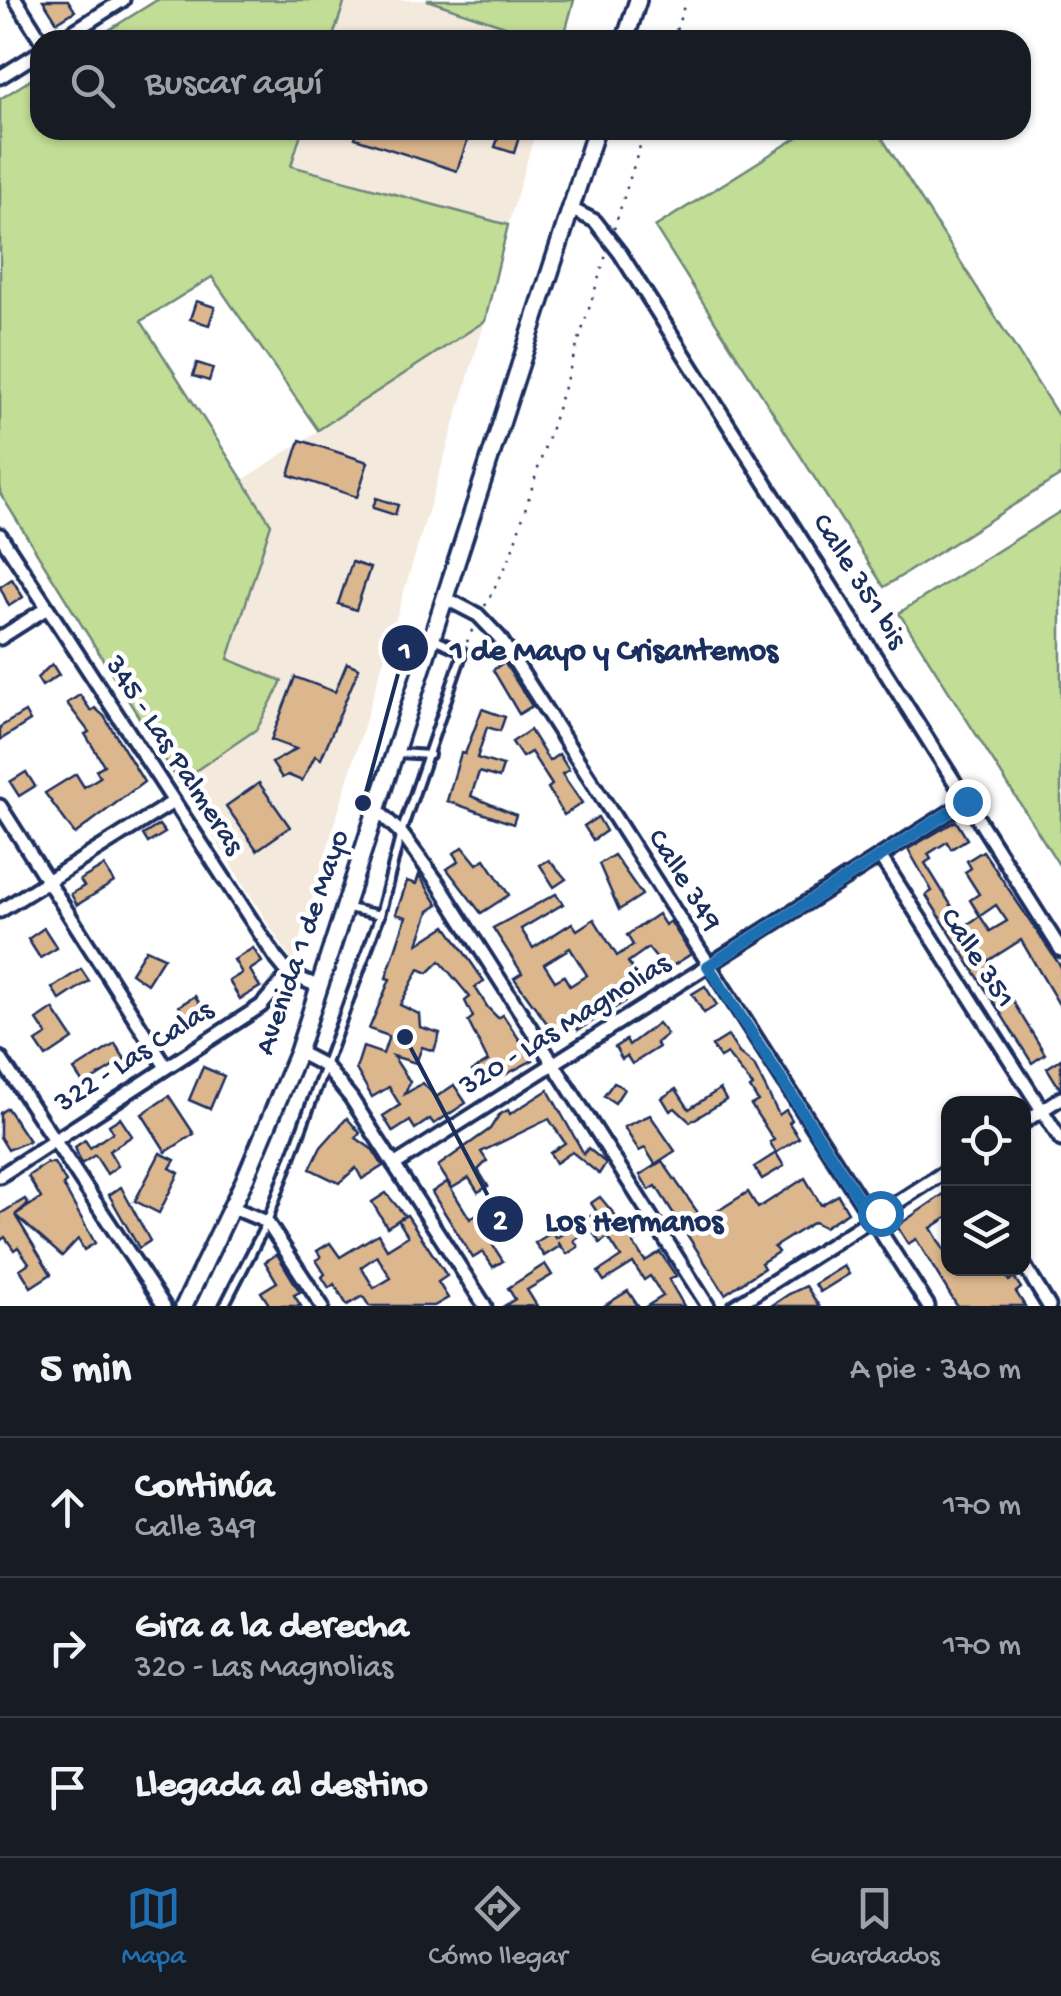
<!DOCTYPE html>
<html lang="es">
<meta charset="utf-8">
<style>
:root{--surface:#171b24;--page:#20242c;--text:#f1f3f6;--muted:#9ea1a6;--line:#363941;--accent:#1f6fb2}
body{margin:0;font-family:"Gochi Hand",sans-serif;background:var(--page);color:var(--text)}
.controls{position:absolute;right:30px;bottom:30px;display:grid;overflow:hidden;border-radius:20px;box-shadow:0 2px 8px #0004}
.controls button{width:90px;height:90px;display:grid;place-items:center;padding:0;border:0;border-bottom:2px solid var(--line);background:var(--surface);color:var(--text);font:50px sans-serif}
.stop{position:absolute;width:30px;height:30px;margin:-22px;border:8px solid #1f6fb2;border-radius:50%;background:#fff}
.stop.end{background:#1f6fb2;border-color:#fff;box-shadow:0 2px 10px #0008}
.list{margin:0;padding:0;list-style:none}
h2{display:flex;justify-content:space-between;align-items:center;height:130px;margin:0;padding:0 40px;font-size:42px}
h2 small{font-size:32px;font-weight:400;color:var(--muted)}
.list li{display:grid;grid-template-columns:65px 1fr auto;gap:30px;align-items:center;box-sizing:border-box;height:140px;padding:0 40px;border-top:2px solid var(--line)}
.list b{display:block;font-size:38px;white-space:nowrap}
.list p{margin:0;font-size:32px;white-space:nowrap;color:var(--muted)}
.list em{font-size:32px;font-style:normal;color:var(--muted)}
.icon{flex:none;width:55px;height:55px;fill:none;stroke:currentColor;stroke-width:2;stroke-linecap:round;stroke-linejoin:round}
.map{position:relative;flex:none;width:1061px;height:1306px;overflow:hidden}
.search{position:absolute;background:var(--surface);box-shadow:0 2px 8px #0004;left:30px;right:30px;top:30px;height:110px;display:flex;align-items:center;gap:25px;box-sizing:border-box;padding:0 35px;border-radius:30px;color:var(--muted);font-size:38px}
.sheet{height:550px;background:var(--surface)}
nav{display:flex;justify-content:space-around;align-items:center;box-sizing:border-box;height:140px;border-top:2px solid var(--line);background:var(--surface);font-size:28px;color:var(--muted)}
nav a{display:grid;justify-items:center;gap:5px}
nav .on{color:var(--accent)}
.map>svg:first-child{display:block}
.built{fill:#f4e9dd}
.green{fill:#c2dd95;stroke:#6e867a;stroke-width:2.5}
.building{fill:#dcb78d;stroke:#1b2f5e;stroke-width:2.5;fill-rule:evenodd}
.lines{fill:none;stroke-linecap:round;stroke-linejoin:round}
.service-casing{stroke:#1b2f5e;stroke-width:14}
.minor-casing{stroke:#1b2f5e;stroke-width:19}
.secondary-casing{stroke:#1b2f5e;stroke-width:22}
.path{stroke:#1b2f5e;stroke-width:2.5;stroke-dasharray:2.5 8;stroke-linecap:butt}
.service{stroke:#fff;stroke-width:6}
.minor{stroke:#fff;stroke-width:11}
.secondary{stroke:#fff;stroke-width:15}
.route{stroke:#1f6fb2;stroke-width:12}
.labels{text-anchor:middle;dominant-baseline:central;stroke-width:9;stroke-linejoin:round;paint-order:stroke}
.street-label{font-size:30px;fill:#1b2f5e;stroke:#fff}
.leader{fill:none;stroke:#1b2f5e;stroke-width:4}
.callout-dot{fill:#1b2f5e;stroke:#fff;stroke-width:4}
.mark-label{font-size:30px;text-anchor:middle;font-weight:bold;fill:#fff}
.callout-label{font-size:32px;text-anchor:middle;font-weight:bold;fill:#1b2f5e;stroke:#fff;stroke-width:9;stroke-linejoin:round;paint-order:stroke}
</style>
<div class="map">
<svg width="1061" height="1306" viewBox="0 0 1061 1306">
<rect width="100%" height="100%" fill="#fff"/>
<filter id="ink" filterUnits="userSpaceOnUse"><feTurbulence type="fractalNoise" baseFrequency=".01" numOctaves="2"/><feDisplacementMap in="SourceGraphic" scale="20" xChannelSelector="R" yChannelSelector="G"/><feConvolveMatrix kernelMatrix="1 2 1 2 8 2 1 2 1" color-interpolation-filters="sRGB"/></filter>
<g filter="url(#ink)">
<!-- built -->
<g class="built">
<polygon points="345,0 427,0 547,40 332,40"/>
<polygon points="302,130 536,130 508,225 290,165"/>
<polygon points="485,321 293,963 179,782 257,729 282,681 228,659 271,524 243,480"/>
</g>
<!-- green -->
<g class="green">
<polygon points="157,0 345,0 332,40 93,40"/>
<polygon points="427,0 574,0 563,40 547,40"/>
<polygon points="40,74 40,130 302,130 291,166 508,225 485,321 318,430 212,277 141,321 271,524 228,659 282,681 257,729 179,782 0,493 0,99"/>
<polygon points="809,130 877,130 1061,420 1061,475 884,587 655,227"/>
<polygon points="1061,511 1061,868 899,613"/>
</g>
<!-- building -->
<g class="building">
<polygon points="43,0 68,0 75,11 57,22"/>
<polygon points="357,130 471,130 457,171 355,138"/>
<polygon points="501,130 520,134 514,153 495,147"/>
<polygon points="196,301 215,307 209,325 190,319"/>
<polygon points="197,363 213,368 209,381 193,376"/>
<polygon points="300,440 368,462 357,497 289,475"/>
<polygon points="376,498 398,505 395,515 373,508"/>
<polygon points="352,562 370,568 356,610 338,604"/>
<polygon points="12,579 23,597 9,606 0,587"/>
<polygon points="504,662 532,706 519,714 493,670"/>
<polygon points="347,663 359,668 321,759 315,756 302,781 288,775 282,778 272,763 296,749 271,740 295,677 335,692"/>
<polygon points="52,664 59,675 42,686 37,678"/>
<polygon points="80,695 91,711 95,708 104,716 144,782 75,834 45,793 76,774 84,787 100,777 96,770 104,765 85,734 89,732 67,703"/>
<polygon points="482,709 505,717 500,731 487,727 477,758 503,766 499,778 479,772 471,796 516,815 513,824 447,801 461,753 465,754"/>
<polygon points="25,712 30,721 0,740 0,727"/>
<polygon points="530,730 549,761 559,754 569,770 562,774 582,803 564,815 548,788 552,785 531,752 522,757 512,742"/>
<polygon points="26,772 35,786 19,796 10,782"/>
<polygon points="259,783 290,827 257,850 226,806"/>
<polygon points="598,817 606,831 593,840 584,826"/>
<path d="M956 821 967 839 951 849 947 842 928 854 931 859 925 863 959 918 965 926 980 916 970 900 979 894 965 872 971 868 967 861 983 851 1061 967V1008L1021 940 988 961 1045 1054 1032 1063 926 895 932 891 908 849ZM996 905 1007 921 990 931 980 916Z"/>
<polygon points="159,825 165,833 148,843 143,835"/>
<polygon points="463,847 477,864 485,859 509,895 481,913 447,869 459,861 454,853"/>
<polygon points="614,855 642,895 619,910 599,864"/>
<polygon points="549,860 566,879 554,887 540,865"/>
<polygon points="104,866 114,882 77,905 71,894 84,886 80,880"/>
<polygon points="419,875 438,905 429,911 418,944 446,926 484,981 475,987 488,1008 498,1018 503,1015 533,1060 482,1087 472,1071 488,1061 468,1021 473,1017 465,1001 470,997 440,961 428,973 419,969 400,1005 419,1014 420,1027 440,1033 434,1051 422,1047 416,1063 393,1056 410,1082 405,1094 423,1083 436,1097 454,1085 466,1103 434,1124 430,1119 415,1129 410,1121 393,1132 383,1116 400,1105 389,1087 372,1097 356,1069 363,1047 383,1054 389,1036 369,1029 390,979 386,978 406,917 396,914 407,881 416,884"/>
<path d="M556 894 563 904 521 929 533 948 572 923 577 930 594 919 617 956 633 945 627 935 658 914 665 925 670 921 691 954 666 970 648 948 628 962 636 975 617 988 626 1001 578 1030 576 1026 557 1037 514 978 522 973 493 928ZM570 948 587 975 570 986 564 976 555 981 544 964Z"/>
<polygon points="44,928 57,948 40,958 28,939"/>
<polygon points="253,948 262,962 250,970 260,987 240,999 229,981 242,973 234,960"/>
<polygon points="146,949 164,957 147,984 131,973"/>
<polygon points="81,969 89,981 60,1000 52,988"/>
<polygon points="705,986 717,1005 704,1013 692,994"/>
<polygon points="195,996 208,1017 192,1027 179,1006"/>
<polygon points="53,1009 73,1039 46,1057 36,1042 47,1035 37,1020"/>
<polygon points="658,1023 667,1034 656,1043 659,1047 632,1064 627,1056 622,1059 615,1047 626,1040 629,1045"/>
<polygon points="728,1036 739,1053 754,1065 779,1115 786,1110 792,1120 789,1123 799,1138 776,1153 770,1142 774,1140 751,1105 758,1101 750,1088 753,1086 727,1054 720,1058 712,1046"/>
<polygon points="115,1044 125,1059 84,1085 74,1070"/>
<polygon points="1061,1059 1061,1089 1060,1089 1047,1068"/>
<polygon points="203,1067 224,1076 210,1109 189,1100"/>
<polygon points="614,1082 624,1089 615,1103 604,1096"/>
<polygon points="676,1089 689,1109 720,1089 726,1100 690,1122 675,1108 670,1111 662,1098"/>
<polygon points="548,1090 584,1154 588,1148 606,1163 599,1174 572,1152 556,1163 550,1153 565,1143 549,1119 481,1152 487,1161 478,1170 488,1186 478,1192 469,1178 452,1188 438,1166 490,1129 499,1115 508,1110 510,1114"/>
<polygon points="169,1096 194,1134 166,1152 142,1114"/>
<polygon points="7,1108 29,1141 8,1150 0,1137 0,1113"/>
<polygon points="650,1115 675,1151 655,1164 645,1148 639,1151 624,1127"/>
<polygon points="120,1118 132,1136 109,1151 118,1166 107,1174 95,1155 81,1164 75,1147 85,1140 90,1148 113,1132 109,1125"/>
<polygon points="347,1118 360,1133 356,1138 373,1150 383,1166 362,1179 356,1168 339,1183 310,1169 321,1147"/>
<polygon points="160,1153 175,1160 170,1168 179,1173 159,1213 135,1201"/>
<polygon points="776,1153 784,1166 762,1179 754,1167"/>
<polygon points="662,1161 703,1220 748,1192 758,1208 805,1178 821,1205 838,1195 848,1212 824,1227 814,1222 774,1247 778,1252 761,1263 764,1268 725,1294 656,1186 649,1190 640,1175"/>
<polygon points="47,1163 54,1163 66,1182 63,1185 95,1243 84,1250 78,1239 62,1256 15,1215 51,1274 31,1287 20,1269 29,1263 18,1247 14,1250 5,1237 0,1241 0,1214 25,1199 28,1204 15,1215 41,1198 28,1176"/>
<polygon points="447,1182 470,1219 478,1214 487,1228 483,1230 503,1261 493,1267 483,1252 473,1258 436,1199 432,1192"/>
<polygon points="121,1187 150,1241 139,1248 109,1195"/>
<polygon points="948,1191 948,1217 931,1228 948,1257 948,1268 1001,1268 1009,1281 1014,1277 1021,1288 1016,1292 1025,1306 957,1306 916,1239 908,1244 897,1226"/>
<polygon points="386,1193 405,1216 387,1227 372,1202"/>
<polygon points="600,1197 625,1227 631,1224 640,1239 633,1243 645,1261 660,1252 676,1276 669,1280 684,1306 647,1306 663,1296 650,1276 644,1280 633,1263 604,1281 598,1272 621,1257 608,1237 600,1243 590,1228 574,1240 578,1247 567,1254 558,1242 560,1246 544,1256 535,1243 552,1232 556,1238 597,1212 591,1203"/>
<path d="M407 1215 447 1276 438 1282 448 1298 434 1306H369L363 1296 347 1305 334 1284 329 1288 322 1277 325 1274 316 1260 321 1257 317 1251 330 1243 340 1257 378 1234 387 1249 408 1236 398 1220ZM377 1256 391 1278 374 1288 361 1267Z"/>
<polygon points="277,1254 300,1292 294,1295 301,1306 270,1306 261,1292 277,1282 265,1262"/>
<polygon points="545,1264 552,1275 527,1290 537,1306 504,1306 515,1299 508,1288"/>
<polygon points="844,1266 849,1274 820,1292 815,1284"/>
<polygon points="806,1286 819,1306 771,1306 789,1294"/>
<polygon points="628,1291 638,1306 604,1306"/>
</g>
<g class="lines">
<!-- service casing -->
<g class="service-casing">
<g id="service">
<polyline points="398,753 430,755"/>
<polyline points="348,908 380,915"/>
<polyline points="224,1306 267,1222 325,1066 380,915 401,833 463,652 434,639"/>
</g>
</g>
<!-- minor casing -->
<g class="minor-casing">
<g id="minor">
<polyline points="16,0 41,40"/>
<polyline points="60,40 123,0"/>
<polyline points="0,77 40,52"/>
<polyline points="571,209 595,221 620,253 1061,950"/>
<polyline points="0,535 276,958 289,974 320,987"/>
<polyline points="447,599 478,615 499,637 928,1306"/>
<polyline points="0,638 47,608"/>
<polyline points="0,806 166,1067"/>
<polyline points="378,811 401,833 438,883 708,1306"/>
<polyline points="880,856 1061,1140"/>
<polyline points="0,911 173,802"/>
<polyline points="298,1052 325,1066 351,1098 485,1306"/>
<polyline points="0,1058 164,1306"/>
<polyline points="1024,1122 1061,1098"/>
<polyline points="394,1165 967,801"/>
<polyline points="0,1176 261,1006 289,974"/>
<polyline points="231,1207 267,1222 322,1306"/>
<polyline points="1024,1265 1049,1306"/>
<polyline points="735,1306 948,1170"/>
</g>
</g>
<!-- secondary casing -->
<g class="secondary-casing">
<g id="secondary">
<polyline points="625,40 638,0"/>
<polyline points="184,1306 244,1181 298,1052 596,130"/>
</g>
</g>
<!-- path -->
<g class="path">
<polyline points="673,40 686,0"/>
<polyline points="614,229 645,130"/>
<polyline points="485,606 509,560 606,255"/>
<polyline points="467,642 474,626"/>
</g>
<!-- service -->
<use href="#service" class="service"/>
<!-- minor -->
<use href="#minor" class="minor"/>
<!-- secondary -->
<use href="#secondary" class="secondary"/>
</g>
</g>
<g class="lines" filter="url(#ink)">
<!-- route -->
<polyline class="route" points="880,1213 872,1219 708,966 967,801"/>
</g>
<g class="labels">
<!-- street labels -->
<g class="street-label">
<text transform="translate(858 582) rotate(58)">Calle 351 bis</text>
<text transform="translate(173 756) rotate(57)">345 - Las Palmeras</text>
<text transform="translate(683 881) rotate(58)">Calle 349</text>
<text transform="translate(304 943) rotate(-71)">Avenida 1 de Mayo</text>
<text transform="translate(976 959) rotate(57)">Calle 351</text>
<text transform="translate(566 1026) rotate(-32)">320 - Las Magnolias</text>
<text transform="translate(135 1058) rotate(-33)">322 - Las Calas</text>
</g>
</g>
<!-- callouts -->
<path class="leader" d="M363 803L405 648M405 1037L500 1219"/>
<g class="callout-dot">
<circle cx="363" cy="803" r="10"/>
<circle cx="405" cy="1037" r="10"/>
<circle cx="405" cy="648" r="25"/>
<circle cx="500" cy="1219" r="25"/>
</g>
<g class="mark-label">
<text x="405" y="659">1</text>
<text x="500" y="1229">2</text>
</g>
<g class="callout-label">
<text x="614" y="659">1 de Mayo y Crisantemos</text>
<text x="634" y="1230">Los Hermanos</text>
</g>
</svg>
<div class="controls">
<button><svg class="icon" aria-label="locate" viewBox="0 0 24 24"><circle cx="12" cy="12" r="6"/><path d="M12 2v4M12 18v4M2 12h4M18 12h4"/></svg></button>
<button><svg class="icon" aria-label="layers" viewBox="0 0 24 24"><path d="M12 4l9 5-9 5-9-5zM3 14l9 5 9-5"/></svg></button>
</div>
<div class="stop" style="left:880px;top:1213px"></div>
<div class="stop end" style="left:967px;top:801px"></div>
<div class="search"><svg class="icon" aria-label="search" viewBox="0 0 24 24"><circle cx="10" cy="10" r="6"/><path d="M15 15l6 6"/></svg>Buscar aquí</div>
</div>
<section class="sheet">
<h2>5 min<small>A pie · 340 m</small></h2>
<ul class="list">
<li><svg class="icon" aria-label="ahead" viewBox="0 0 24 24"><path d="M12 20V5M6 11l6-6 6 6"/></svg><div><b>Continúa</b><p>Calle 349</p></div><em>170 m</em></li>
<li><svg class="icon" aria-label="right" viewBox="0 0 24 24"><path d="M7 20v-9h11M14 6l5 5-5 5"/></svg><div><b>Gira a la derecha</b><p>320 - Las Magnolias</p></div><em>170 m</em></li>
<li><svg class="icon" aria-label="arrive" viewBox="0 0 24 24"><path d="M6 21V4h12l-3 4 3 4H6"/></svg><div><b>Llegada al destino</b></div></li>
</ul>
</section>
<nav>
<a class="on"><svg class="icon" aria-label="map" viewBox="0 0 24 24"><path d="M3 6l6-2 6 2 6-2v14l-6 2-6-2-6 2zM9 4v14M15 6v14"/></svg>Mapa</a>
<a><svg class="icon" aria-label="directions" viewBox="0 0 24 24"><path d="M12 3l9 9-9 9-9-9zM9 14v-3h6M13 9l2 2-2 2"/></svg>Cómo llegar</a>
<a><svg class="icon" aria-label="saved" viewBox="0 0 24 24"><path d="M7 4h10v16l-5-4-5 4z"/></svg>Guardados</a>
</nav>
